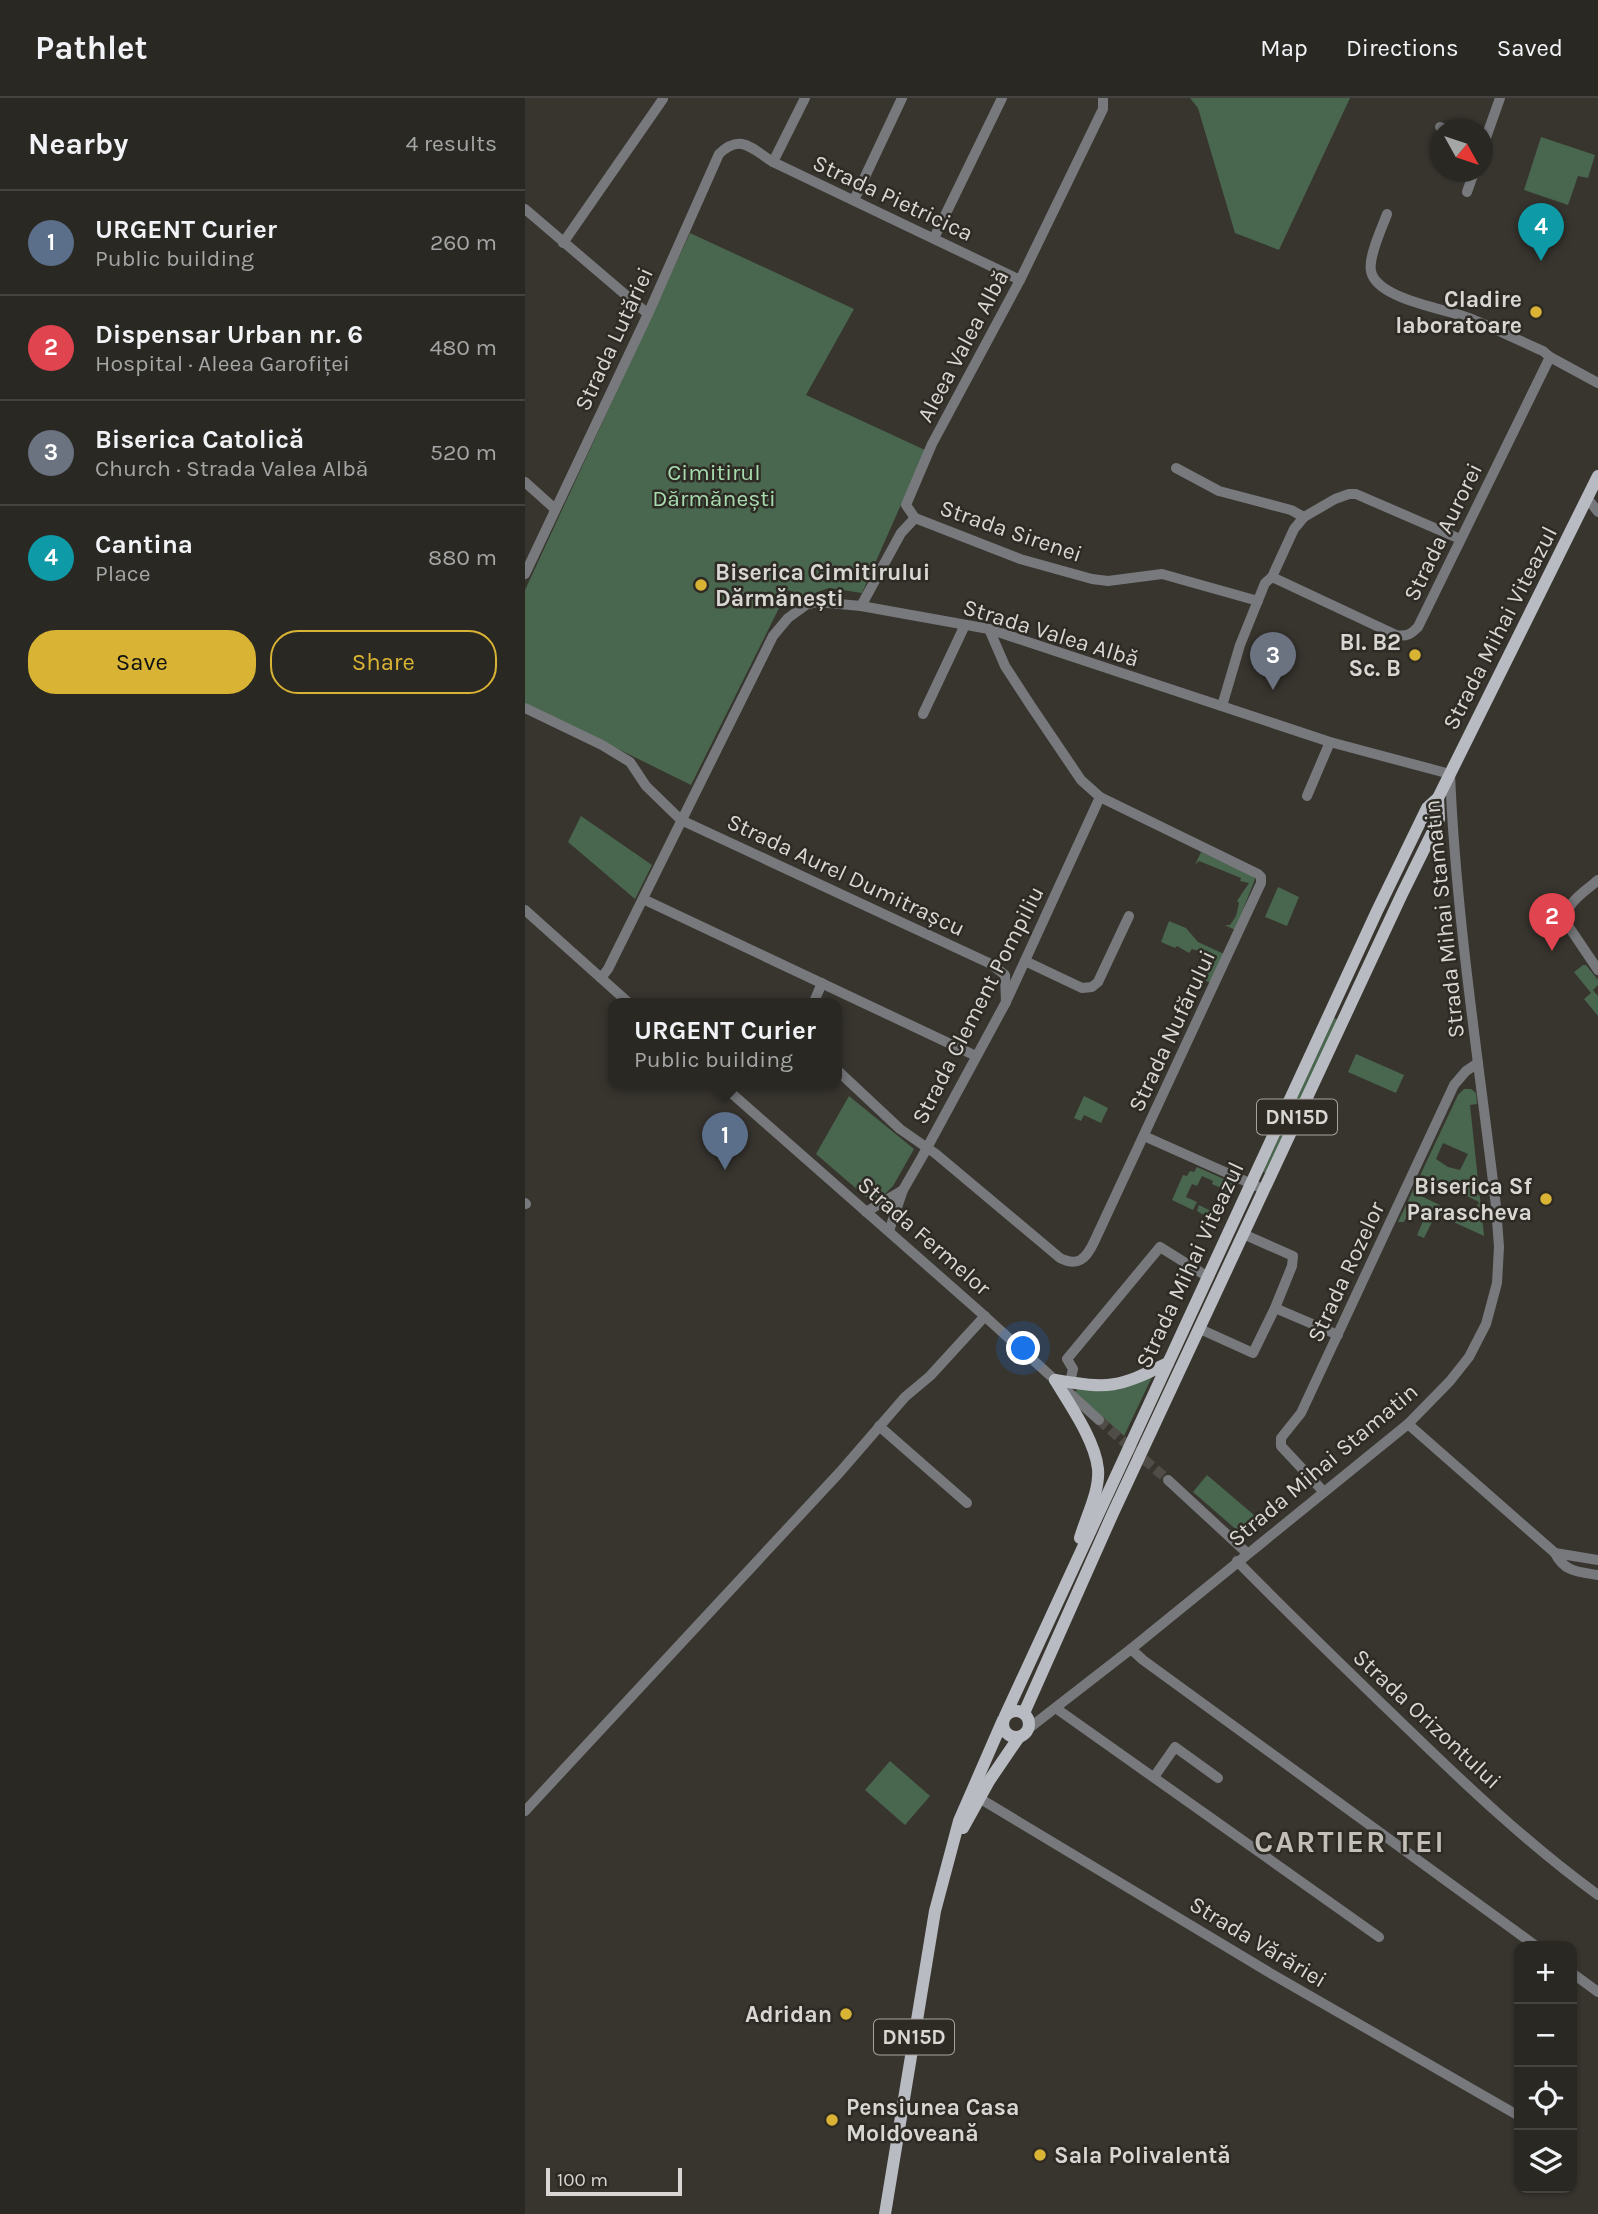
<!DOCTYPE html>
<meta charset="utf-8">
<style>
:root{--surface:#2a2823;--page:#363430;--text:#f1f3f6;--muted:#a5a6a6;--line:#464441;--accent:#d9b334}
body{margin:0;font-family:Karla,sans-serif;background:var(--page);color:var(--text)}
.controls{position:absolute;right:21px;bottom:21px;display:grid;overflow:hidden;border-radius:14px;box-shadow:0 2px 5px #0004}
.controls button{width:63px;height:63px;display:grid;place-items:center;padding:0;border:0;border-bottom:2px solid var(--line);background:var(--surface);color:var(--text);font:35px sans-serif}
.compass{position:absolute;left:905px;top:21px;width:63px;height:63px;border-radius:50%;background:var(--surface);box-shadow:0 2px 5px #0004;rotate:130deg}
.scale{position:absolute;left:21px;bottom:18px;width:136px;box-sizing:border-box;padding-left:7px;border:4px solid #d9d7d3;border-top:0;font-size:19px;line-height:24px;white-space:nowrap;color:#d9d7d3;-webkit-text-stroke:5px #2e2b25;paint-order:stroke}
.you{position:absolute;left:499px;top:1251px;width:24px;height:24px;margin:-18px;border:5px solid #fff;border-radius:50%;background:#1a73e8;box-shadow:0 0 0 10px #1a73e833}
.badge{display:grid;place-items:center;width:46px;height:46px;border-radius:50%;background:var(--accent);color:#fff;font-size:23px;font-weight:700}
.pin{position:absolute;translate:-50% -58px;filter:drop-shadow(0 2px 4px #0008)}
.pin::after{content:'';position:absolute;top:37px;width:24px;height:21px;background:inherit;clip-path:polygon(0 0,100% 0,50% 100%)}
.popup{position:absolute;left:83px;top:900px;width:234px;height:91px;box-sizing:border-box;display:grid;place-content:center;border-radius:14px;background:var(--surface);filter:drop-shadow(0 2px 5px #0005);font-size:23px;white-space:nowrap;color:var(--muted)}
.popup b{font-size:26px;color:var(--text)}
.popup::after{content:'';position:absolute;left:50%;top:100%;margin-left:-14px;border:14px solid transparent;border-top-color:var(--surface)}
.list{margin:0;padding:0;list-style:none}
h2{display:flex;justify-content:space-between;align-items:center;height:91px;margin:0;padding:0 28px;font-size:30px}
h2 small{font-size:23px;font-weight:400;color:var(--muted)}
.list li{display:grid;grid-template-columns:46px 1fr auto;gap:21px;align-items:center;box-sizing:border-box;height:105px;padding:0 28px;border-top:2px solid var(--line)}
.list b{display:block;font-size:26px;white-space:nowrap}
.list p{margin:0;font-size:23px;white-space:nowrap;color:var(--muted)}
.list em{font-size:23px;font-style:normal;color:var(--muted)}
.actions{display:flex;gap:14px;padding:21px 28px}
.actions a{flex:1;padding:16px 0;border:2px solid var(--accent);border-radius:28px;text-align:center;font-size:24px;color:var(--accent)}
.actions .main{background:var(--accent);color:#111}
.icon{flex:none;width:38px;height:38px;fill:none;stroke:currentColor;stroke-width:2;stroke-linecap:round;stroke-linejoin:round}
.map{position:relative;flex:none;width:1073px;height:2116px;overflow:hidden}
header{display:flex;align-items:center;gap:42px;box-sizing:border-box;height:98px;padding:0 35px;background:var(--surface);border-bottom:2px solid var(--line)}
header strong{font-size:33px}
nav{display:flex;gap:38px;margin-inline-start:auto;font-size:24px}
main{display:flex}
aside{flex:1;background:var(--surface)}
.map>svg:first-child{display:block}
.green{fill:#49664e;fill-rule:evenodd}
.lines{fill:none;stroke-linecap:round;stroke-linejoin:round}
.minor-tunnel{stroke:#504d48;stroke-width:10;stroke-dasharray:10 5;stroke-linecap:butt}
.minor{stroke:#77797c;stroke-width:10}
.major{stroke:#b8bbc1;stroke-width:12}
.poi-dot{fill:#d9b334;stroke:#2e2b25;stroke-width:2.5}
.labels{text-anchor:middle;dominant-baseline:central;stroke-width:5;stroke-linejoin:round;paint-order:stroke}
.shield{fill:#2e2b25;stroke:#a6a39f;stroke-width:2}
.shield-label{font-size:21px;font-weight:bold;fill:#d9d7d3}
.street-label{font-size:23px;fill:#d9d7d3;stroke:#2e2b25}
.poi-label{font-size:23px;font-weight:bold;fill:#d9d7d3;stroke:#2e2b25;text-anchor:end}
.park-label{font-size:23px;fill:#a7dcaf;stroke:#2e2b25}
.district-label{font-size:30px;font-weight:bold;letter-spacing:2px;fill:#c3bfb8;stroke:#2e2b25}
</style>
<header>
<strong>Pathlet</strong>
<nav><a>Map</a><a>Directions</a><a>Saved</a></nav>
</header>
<main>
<aside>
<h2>Nearby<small>4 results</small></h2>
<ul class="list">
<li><span class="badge" style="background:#5c6f8a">1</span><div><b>URGENT Curier</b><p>Public building</p></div><em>260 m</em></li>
<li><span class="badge" style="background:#e0444e">2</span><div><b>Dispensar Urban nr. 6</b><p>Hospital · Aleea Garofiței</p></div><em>480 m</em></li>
<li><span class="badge" style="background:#6b7280">3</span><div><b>Biserica Catolică</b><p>Church · Strada Valea Albă</p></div><em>520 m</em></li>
<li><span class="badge" style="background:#0f9aa8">4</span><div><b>Cantina</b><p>Place</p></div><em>880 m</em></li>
</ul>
<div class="actions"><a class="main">Save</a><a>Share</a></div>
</aside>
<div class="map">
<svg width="1073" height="2116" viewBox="0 0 1073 2116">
<rect width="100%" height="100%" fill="#38352f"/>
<!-- green -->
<g class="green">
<polygon points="665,0 825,0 754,152 710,135 673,10"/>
<polygon points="1016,39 1070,57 1063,80 1053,78 1043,107 999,92"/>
<polygon points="165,135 329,211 281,297 400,352 337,495 304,490 279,499 263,492 166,687 0,605 0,492"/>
<polygon points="56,718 127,767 110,801 43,744"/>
<polygon points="676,754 728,778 730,781 710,832 700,827 705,827 711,818 714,805 712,803 724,785 715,783 716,780 674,763 670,767"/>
<polygon points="753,789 774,799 762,828 740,819"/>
<polygon points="644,823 661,830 673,844 699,856 686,885 667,877 669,871 682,877 687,862 677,854 667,851 664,855 652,848 650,850 636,844"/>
<polygon points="1058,867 1061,867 1073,882 1073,887 1068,892 1073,898 1073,918 1059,901 1066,895 1049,874"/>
<polygon points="809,920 813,922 742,1075 738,1074"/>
<polygon points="831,956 879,977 871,995 823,974"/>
<path d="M939 991H946L951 995 952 1006 945 1007 959 1138 911 1116 899 1140 892 1137 899 1121 884 1114 879 1124H873L933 997ZM918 1045 943 1056 935 1072 923 1069 911 1061ZM902 1078 954 1104 946 1122 894 1097Z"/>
<polygon points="324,998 389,1051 368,1088 357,1099 341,1099 291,1056"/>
<polygon points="559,998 583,1010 576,1025 559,1017 556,1023 549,1020"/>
<polygon points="672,1069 710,1086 693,1125 672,1113 674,1107 686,1113 690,1105 694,1106 700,1092 687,1086 688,1083 677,1078 672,1088 667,1086 661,1099 672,1104 668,1112 647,1102 658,1077 662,1078 665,1073 669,1074"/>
<path d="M627 1279 599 1338 550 1294 553 1290C581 1295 601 1288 627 1279Z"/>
<polygon points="682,1377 729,1417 714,1434 668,1394"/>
<polygon points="365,1663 405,1698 380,1727 340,1692"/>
</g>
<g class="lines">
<!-- minor-tunnel -->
<polyline class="minor-tunnel" points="574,1322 643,1382"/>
<!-- minor -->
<g class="minor">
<polyline points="915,29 921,32"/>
<polyline points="958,48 975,0"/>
<polyline points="248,64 280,0"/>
<polyline points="942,94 949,74"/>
<polyline points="329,102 377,0"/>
<polyline points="0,111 123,216"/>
<path d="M862 116C857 130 843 159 846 173 851 201 921 211 944 220 969 230 993 242 1018 253L1025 259 1073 285"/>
<polyline points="409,140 477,0"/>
<polyline points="38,145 138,1"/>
<polyline points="651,370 694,393 766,412 779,419"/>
<polyline points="0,384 30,411"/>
<polyline points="1063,401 1073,414"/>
<polyline points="390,420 381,407 407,346 495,182 578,11 578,0"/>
<polyline points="390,420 495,461 567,481 583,483 637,476 733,503"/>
<path d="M0 476 123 216 194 56C216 35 227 51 248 64L495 182"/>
<path d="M747 479 871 537C882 539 886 536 893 529L1025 259"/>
<polyline points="336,508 376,435 390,420"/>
<polyline points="697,608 715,547 740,485 747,479 769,431 779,419 810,401 824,396 831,396 935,441"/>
<polyline points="0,610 77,647 105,664 121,688 156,722 466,866 480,877 481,904"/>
<polyline points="398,616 440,527"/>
<polyline points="782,698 805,644"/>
<path d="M1073 782C1060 794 1038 805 1042 826L1073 872"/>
<polyline points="118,801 451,958"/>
<polyline points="0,812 105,906"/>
<polyline points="500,863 557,890 567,889 573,884 604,818"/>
<path d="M76 880 83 871 248 538 263 520 281 507 292 504 336 508 464 531 805 644 925 676C931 820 954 965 971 1108L974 1149 972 1185 961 1226 944 1259 925 1283 883 1326 606 1551 503 1631"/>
<polyline points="288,906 297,885"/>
<path d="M312 972 375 1031 411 1056 535 1160C553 1169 561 1161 569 1144L736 785V779L733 776 575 699 556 682 506 608 480 568 464 531"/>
<polyline points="196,986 454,1213 574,1322"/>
<polyline points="619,1038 738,1091"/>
<polyline points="0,1105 1,1106"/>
<polyline points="341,1114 378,1092 397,1059 481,904 575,699"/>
<polyline points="364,1133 378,1092"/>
<polyline points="718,1136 768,1158 767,1168 750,1210 813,1237"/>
<polyline points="675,1231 728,1255 750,1210"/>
<polyline points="545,1284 548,1271 542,1261 635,1149 683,1179"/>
<polyline points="883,1326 1030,1455 1073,1462"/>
<polyline points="354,1328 442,1405"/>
<polyline points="643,1382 722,1455"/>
<polyline points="798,1393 756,1348 756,1340 776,1315 929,987 941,973 953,965"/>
<path d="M1030 1455C1039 1474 1054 1474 1073 1477"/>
<path d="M712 1463C767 1519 824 1574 880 1628 941 1687 1004 1747 1073 1797"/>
<polyline points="606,1551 618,1562 1011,1848"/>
<polyline points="532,1611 854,1839"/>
<polyline points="629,1679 650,1649 693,1680"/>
<polyline points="454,1700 745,1875 994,2018"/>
<polyline points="0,1713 315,1374 380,1299 405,1278 460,1218"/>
<polyline points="1047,1875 1073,1894"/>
</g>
<!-- major -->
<g class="major">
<path d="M530 1282C545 1307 570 1342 573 1371 575 1393 561 1419 555 1440"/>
<path d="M530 1282C586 1291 592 1290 643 1265"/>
<circle cx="491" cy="1626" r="13"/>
<polyline points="499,1615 588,1415 877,796 914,721 913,700"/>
<polyline points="480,1618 852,813 902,710 913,700 1073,378"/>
<polyline points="438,1730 464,1683 494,1639"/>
<polyline points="360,2116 410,1813 434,1723 478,1622"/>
</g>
</g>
<!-- markers -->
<g class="poi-dot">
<circle cx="1011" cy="214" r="7"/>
<circle cx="176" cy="487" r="7"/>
<circle cx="890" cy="557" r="7"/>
<circle cx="1021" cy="1101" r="7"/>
<circle cx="321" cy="1916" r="7"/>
<circle cx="307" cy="2022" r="7"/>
<circle cx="515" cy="2057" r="7"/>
</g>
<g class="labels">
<!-- shield labels -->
<g class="shield">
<rect x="732" y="1001.5" width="80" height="35" rx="5"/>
<rect x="349" y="1921.5" width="80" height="35" rx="5"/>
</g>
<g class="shield-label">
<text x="772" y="1019">DN15D</text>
<text x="389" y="1939">DN15D</text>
</g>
<!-- street labels -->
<g class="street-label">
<text transform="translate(368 100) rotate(25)">Strada Pietricica</text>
<text transform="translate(89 241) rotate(-65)">Strada Lutăriei</text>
<text transform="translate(438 248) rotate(-62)">Aleea Valea Albă</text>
<text transform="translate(486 433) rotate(19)">Strada Sirenei</text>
<text transform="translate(918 434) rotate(-64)">Strada Aurorei</text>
<text transform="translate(975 530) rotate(-63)">Strada Mihai Viteazul</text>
<text transform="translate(526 535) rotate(17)">Strada Valea Albă</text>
<text transform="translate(321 777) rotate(25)">Strada Aurel Dumitrașcu</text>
<text transform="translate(919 821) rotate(-96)">Strada Mihai Stamatin</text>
<text transform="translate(453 907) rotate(-63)">Strada Clement Pompiliu</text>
<text transform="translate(647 933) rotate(-65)">Strada Nufărului</text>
<text transform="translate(399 1138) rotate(41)">Strada Fermelor</text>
<text transform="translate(665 1167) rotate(-65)">Strada Mihai Viteazul</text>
<text transform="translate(821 1174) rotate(-65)">Strada Rozelor</text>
<text transform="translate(798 1367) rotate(-40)">Strada Mihai Stamatin</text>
<text transform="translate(902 1621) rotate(43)">Strada Orizontului</text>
<text transform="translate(733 1844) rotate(31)">Strada Vărăriei</text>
</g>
<!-- poi labels -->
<g class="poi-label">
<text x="997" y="201">Cladire<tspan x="997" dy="26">laboratoare</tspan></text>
<text x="190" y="474" text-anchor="start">Biserica Cimitirului<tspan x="190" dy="26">Dărmănești</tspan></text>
<text x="876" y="544">Bl. B2<tspan x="876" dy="26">Sc. B</tspan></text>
<text x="1007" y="1088">Biserica Sf<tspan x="1007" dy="26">Parascheva</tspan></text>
<text x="307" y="1916">Adridan</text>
<text x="321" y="2009" text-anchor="start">Pensiunea Casa<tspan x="321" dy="26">Moldoveană</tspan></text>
<text x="529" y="2057" text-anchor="start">Sala Polivalentă</text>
</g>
<!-- park labels -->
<g class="park-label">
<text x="189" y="374">Cimitirul<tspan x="189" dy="26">Dărmănești</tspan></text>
</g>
<!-- district labels -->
<g class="district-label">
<text x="825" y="1744">CARTIER TEI</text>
</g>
</g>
</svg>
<div class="controls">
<button>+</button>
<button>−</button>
<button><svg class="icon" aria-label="locate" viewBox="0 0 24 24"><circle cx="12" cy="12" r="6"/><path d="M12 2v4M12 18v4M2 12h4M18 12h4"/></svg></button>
<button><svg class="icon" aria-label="layers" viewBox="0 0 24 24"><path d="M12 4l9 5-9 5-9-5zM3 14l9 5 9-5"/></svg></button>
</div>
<svg class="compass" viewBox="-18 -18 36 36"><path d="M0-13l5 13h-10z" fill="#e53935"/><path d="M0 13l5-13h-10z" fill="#a5a6a6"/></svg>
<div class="scale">100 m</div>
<div class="you"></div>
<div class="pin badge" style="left:200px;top:1072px;background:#5c6f8a">1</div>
<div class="popup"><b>URGENT Curier</b>Public building</div>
<div class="pin badge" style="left:1027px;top:853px;background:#e0444e">2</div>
<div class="pin badge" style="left:748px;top:592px;background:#6b7280">3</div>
<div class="pin badge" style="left:1016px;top:163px;background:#0f9aa8">4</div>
</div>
</main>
